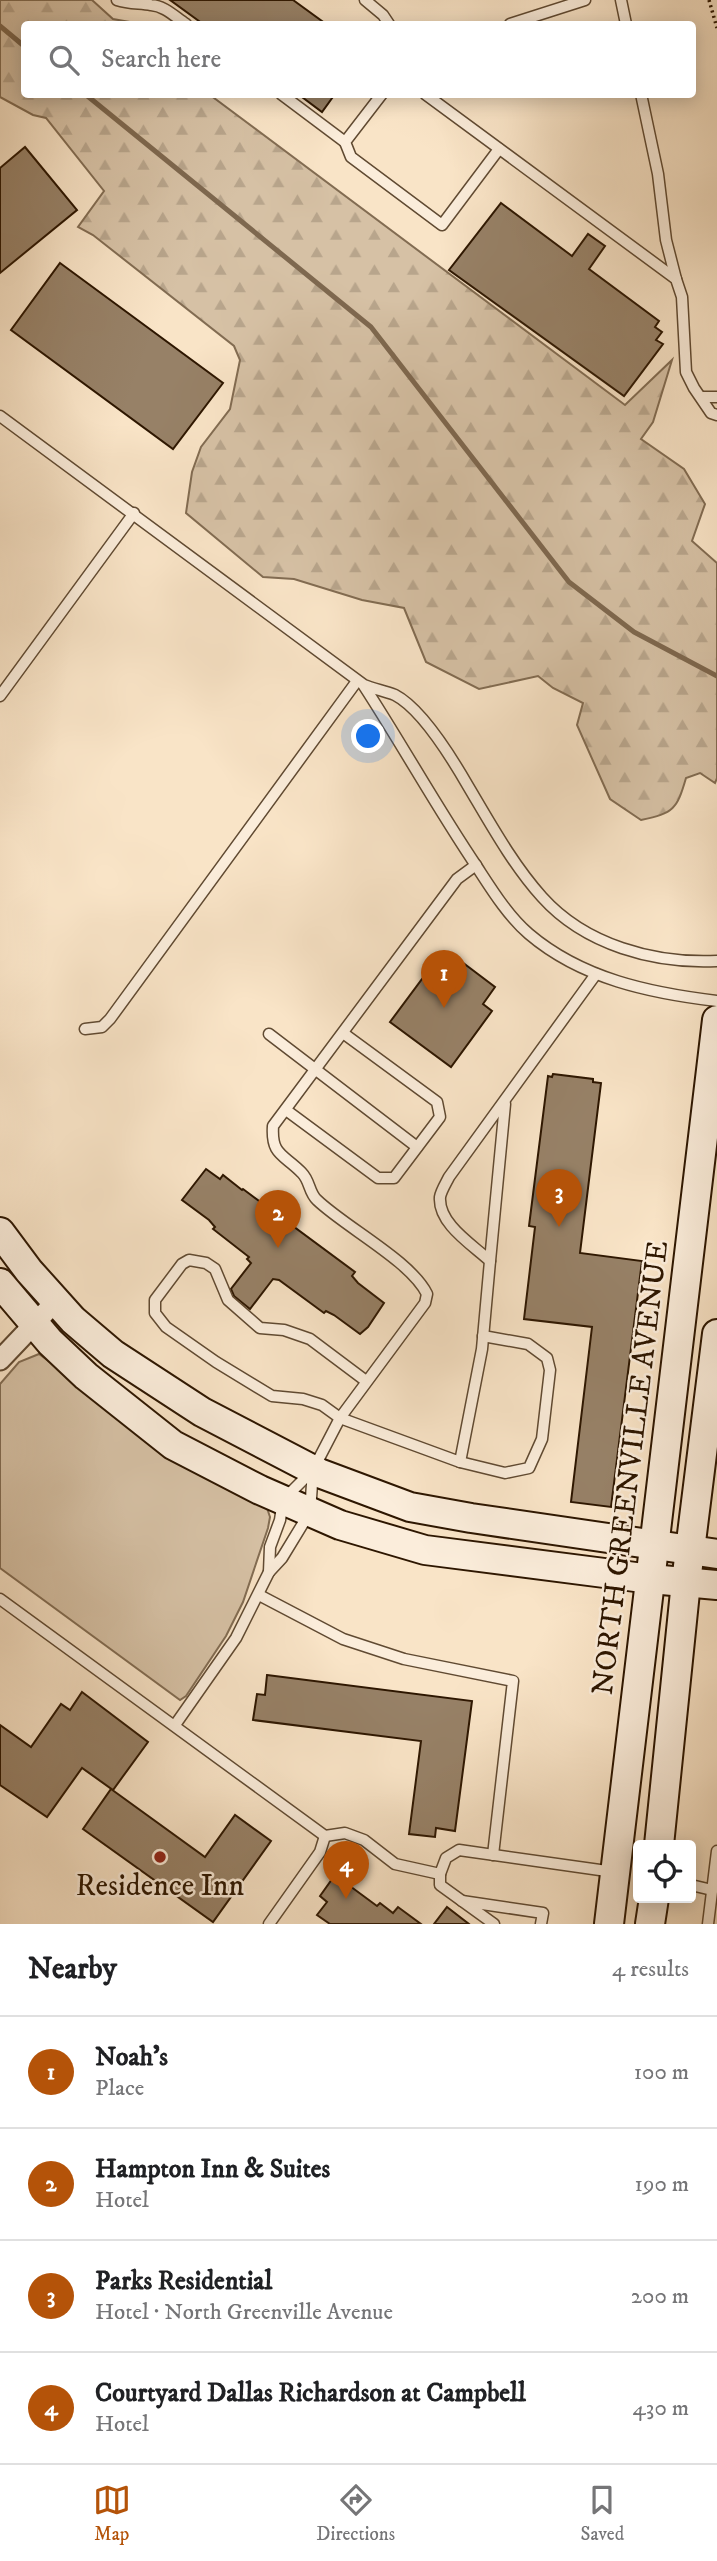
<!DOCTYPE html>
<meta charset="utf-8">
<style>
:root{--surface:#fff;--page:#f6f6f6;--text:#202124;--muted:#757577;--line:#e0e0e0;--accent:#b45309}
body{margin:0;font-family:"IM FELL DW Pica",serif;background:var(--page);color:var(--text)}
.controls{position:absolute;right:21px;bottom:21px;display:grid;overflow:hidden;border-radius:7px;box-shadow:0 4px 18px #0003}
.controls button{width:63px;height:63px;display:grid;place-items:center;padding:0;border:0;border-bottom:2px solid var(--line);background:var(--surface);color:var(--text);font:35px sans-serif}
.you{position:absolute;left:369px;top:737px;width:24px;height:24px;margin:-18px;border:5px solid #fff;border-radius:50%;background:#1a73e8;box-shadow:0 0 0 10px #1a73e833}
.badge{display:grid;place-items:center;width:46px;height:46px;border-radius:50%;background:var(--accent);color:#fff;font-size:23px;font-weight:700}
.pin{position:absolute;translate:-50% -58px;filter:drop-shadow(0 2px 4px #0008)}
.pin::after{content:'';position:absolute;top:37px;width:24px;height:21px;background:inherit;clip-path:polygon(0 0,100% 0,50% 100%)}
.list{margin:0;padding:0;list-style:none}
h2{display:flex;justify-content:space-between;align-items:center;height:91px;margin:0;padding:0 28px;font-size:30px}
h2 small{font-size:23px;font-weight:400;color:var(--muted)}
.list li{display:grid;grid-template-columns:46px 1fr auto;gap:21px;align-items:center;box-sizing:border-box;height:112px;padding:0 28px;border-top:2px solid var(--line)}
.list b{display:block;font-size:26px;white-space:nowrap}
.list p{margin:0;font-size:23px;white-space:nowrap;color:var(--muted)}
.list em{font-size:23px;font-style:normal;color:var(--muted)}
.icon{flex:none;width:38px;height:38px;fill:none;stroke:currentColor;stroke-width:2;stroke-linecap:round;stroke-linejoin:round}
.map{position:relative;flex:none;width:717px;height:1924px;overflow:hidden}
.search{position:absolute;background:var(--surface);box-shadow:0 4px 18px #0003;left:21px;right:21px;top:21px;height:77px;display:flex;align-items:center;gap:18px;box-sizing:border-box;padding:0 24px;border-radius:7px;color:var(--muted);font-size:26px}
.sheet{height:539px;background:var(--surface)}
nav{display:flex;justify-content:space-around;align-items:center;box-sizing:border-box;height:98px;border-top:2px solid var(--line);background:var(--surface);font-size:19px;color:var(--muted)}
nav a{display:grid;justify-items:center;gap:4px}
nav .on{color:var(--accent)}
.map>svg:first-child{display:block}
.grass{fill:#d6c1a5;stroke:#826c52;stroke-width:2}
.forest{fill:url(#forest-firs);stroke:#826c52;stroke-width:2}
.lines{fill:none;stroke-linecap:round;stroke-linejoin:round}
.stream{stroke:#7e684f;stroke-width:5}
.building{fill:#978167;stroke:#2d1600;stroke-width:2}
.lane-casing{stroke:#604a32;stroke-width:13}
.street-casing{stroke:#604a32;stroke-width:23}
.secondary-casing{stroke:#2d1600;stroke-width:32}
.path{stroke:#2d1600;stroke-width:3.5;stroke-dasharray:2 3.5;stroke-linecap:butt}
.lane{stroke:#fbeddb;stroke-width:10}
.street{stroke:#fbeddb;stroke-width:19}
.secondary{stroke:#fbeddb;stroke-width:28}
.poi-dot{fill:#8f2418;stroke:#fbeddb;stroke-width:2.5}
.labels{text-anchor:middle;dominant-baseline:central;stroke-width:5;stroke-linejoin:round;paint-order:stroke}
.street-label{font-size:30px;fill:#2d1600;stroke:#fbeddb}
.poi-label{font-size:30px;fill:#2d1600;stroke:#fbeddb}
</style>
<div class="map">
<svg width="717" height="1924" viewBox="0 0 717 1924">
<defs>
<pattern id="forest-firs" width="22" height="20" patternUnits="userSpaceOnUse" patternTransform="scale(1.75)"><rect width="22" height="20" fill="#d6c1a5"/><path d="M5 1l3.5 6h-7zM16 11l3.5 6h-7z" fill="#b8a58c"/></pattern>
</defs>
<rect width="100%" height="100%" fill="#f9e4c7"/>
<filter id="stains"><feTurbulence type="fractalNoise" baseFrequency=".00286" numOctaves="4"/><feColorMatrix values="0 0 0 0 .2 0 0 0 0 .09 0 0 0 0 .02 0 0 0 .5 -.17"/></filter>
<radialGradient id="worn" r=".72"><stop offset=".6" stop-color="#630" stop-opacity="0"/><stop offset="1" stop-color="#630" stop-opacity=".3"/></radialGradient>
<!-- grass -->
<polygon class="grass" points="39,1354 171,1451 267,1508 270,1517 268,1528 243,1602 226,1636 186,1696 180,1700 0,1568 0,1384 19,1362"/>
<!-- forest -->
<path class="forest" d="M0 0H92L113 19 141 24H24V94L210 95 625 405 672 360 653 422 641 439 684 469 705 504 692 541 717 563V778L715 783 700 773 686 778C677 809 674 813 641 820L610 799 577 725 583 703 553 688 538 676 479 689 426 662 404 608 362 600 294 579 263 577 186 513 192 472 201 447 230 409 240 360 234 346 93 235 78 227 104 191 46 118 33 115 0 97Z"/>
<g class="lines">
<!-- stream -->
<g class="stream">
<polyline points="0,26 24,46"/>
<polyline points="85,94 371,327 569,582 634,632 717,676"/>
</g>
</g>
<!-- building -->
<g class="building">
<polygon points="170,0 293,0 326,24 203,24"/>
<polygon points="298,94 335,94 322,112"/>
<polygon points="25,147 77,210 0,273 0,168"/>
<polygon points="501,203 572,256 588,234 605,246 589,269 659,321 655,327 662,332 656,340 663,344 624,396 449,270"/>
<polygon points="60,263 223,383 173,449 11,330"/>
<polygon points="454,956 495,987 483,1004 492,1011 451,1067 390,1022 431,967 441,974"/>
<polygon points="553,1074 593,1079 593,1082 601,1083 580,1253 642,1261 611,1507 571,1502 592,1327 524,1319 535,1227 529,1226 548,1076 552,1077"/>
<polygon points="206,1169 220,1179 223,1175 242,1190 243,1189 355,1272 352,1276 358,1283 384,1303 368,1327 360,1334 334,1315 326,1311 324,1313 279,1280 273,1279 250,1309 234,1296 231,1289 251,1263 247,1259 249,1257 213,1229 215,1227 209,1220 182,1200"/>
<polygon points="267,1675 472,1701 455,1831 436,1828 435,1837 409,1834 421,1741 253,1720 257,1694 265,1695"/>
<polygon points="82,1692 148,1742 113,1790 82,1768 47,1817 0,1785 0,1725 31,1747 61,1704 70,1710"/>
<polygon points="111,1789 205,1857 235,1815 271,1841 213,1922 83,1829"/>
<polygon points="335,1875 377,1906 380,1903 393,1913 398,1907 421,1924 330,1924 317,1915 327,1902 320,1896"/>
<polygon points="447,1907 469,1924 434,1924"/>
</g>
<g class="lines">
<!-- lane casing -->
<g class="lane-casing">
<g id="lane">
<path d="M117 0C129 4 139 3 151 5 165 6 175 17 186 24"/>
<polyline points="365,0 383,15 389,24"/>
<polyline points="621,0 626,24"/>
<polyline points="510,24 585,0"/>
<polyline points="281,94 345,142"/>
<polyline points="382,94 345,142 351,157 442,225 499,149"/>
<polyline points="425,94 676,279 682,297 686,372 694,388 711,413 717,415"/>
<polyline points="641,94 658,174 666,240 676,279"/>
<polyline points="702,397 717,397"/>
<path d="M0 416 364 685C374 689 385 691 395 695 422 709 453 760 468 786 490 823 513 865 542 897 585 945 654 964 717 961"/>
<path d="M364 686C403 746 437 808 477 867 492 890 508 916 529 934 582 979 650 993 717 1001"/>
<polyline points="0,696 134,513"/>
<polyline points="85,1029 102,1027 110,1019 357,681"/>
<polyline points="269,1034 417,1147"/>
<polyline points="286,1110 378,1178 394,1178 440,1117 437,1102 343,1033"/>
<polyline points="490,1261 505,1104"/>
<path d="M366 1381 310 1339 284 1330 260 1328 228 1300 215 1269 206 1263 189 1260 182 1264 155 1300V1313L166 1327 216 1362 272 1396 303 1399 322 1405 340 1418 460 1462 482 1349 490 1261C473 1245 438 1224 440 1197 441 1191 446 1183 449 1177L596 974"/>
<polyline points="460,1462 505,1473 529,1468 542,1439 550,1370 547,1358 528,1344 483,1336"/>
<path d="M269 1572 282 1558 310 1512 313 1470 340 1418 425 1303 427 1294C411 1261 345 1227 317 1200 309 1193 310 1181 302 1173 284 1154 271 1156 273 1126L457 879 476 865"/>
<polyline points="259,1595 343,1639 404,1659 513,1681 493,1855"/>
<polyline points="0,1599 325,1836 345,1833 364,1840 395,1864 440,1874 446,1858 459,1850 614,1872"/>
<polyline points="175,1725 236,1638 269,1572 270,1547 280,1520 283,1500 311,1472"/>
<polyline points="440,1874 440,1885 494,1924"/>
<polyline points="691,1885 712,1890"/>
<polyline points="462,1901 543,1913 541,1924"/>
<polyline points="269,1924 320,1852 325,1836"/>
<polyline points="708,1924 717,1851"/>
</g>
</g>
<!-- street casing -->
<g class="street-casing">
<polyline id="street" points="0,1360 56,1301"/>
</g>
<!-- secondary casing -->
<g class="secondary-casing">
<g id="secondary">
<polyline points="0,1232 29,1271 73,1320 113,1354 202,1412 319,1473 410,1507 471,1518 717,1554"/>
<polyline points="0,1283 50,1342 86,1376 173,1445 260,1490 340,1525 425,1550 651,1579 717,1585"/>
<polyline points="659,1845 686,1582 717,1334"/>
<polyline points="609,1924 717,1020"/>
<polyline points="650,1924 654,1898"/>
</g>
</g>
<!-- path -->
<polyline class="path" points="709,0 717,28"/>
<!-- lane -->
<use href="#lane" class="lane"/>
<!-- street -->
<use href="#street" class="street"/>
<!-- secondary -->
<use href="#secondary" class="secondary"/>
</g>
<!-- markers -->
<circle class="poi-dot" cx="160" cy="1857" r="7"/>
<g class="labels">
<!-- street labels -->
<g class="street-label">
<text transform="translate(631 1468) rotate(-83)">NORTH GREENVILLE AVENUE</text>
</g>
<!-- poi labels -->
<g class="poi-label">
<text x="160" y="1886">Residence Inn</text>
</g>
</g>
<rect width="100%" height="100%" filter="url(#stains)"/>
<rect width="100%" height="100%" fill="url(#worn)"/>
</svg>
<div class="controls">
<button><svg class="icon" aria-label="locate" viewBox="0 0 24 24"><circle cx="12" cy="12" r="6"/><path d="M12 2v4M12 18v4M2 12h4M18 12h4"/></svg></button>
</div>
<div class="you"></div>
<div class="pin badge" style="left:444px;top:1008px">1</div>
<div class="pin badge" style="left:278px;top:1248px">2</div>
<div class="pin badge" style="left:559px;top:1227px">3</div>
<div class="pin badge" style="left:346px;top:1899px">4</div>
<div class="search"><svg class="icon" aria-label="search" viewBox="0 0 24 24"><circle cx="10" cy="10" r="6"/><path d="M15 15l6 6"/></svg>Search here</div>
</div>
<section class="sheet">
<h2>Nearby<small>4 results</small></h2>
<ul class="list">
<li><span class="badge">1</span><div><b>Noah's</b><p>Place</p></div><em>100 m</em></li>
<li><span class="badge">2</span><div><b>Hampton Inn &amp; Suites</b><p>Hotel</p></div><em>190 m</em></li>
<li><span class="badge">3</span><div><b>Parks Residential</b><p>Hotel · North Greenville Avenue</p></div><em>200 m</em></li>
<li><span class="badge">4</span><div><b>Courtyard Dallas Richardson at Campbell</b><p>Hotel</p></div><em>430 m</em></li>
</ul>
</section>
<nav>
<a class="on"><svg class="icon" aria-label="map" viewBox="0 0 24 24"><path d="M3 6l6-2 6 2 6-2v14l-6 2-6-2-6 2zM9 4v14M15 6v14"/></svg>Map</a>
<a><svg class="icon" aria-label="directions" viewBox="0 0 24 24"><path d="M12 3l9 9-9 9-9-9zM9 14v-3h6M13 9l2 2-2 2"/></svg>Directions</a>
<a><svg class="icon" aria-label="saved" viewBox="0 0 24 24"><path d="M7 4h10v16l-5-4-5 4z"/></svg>Saved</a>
</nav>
